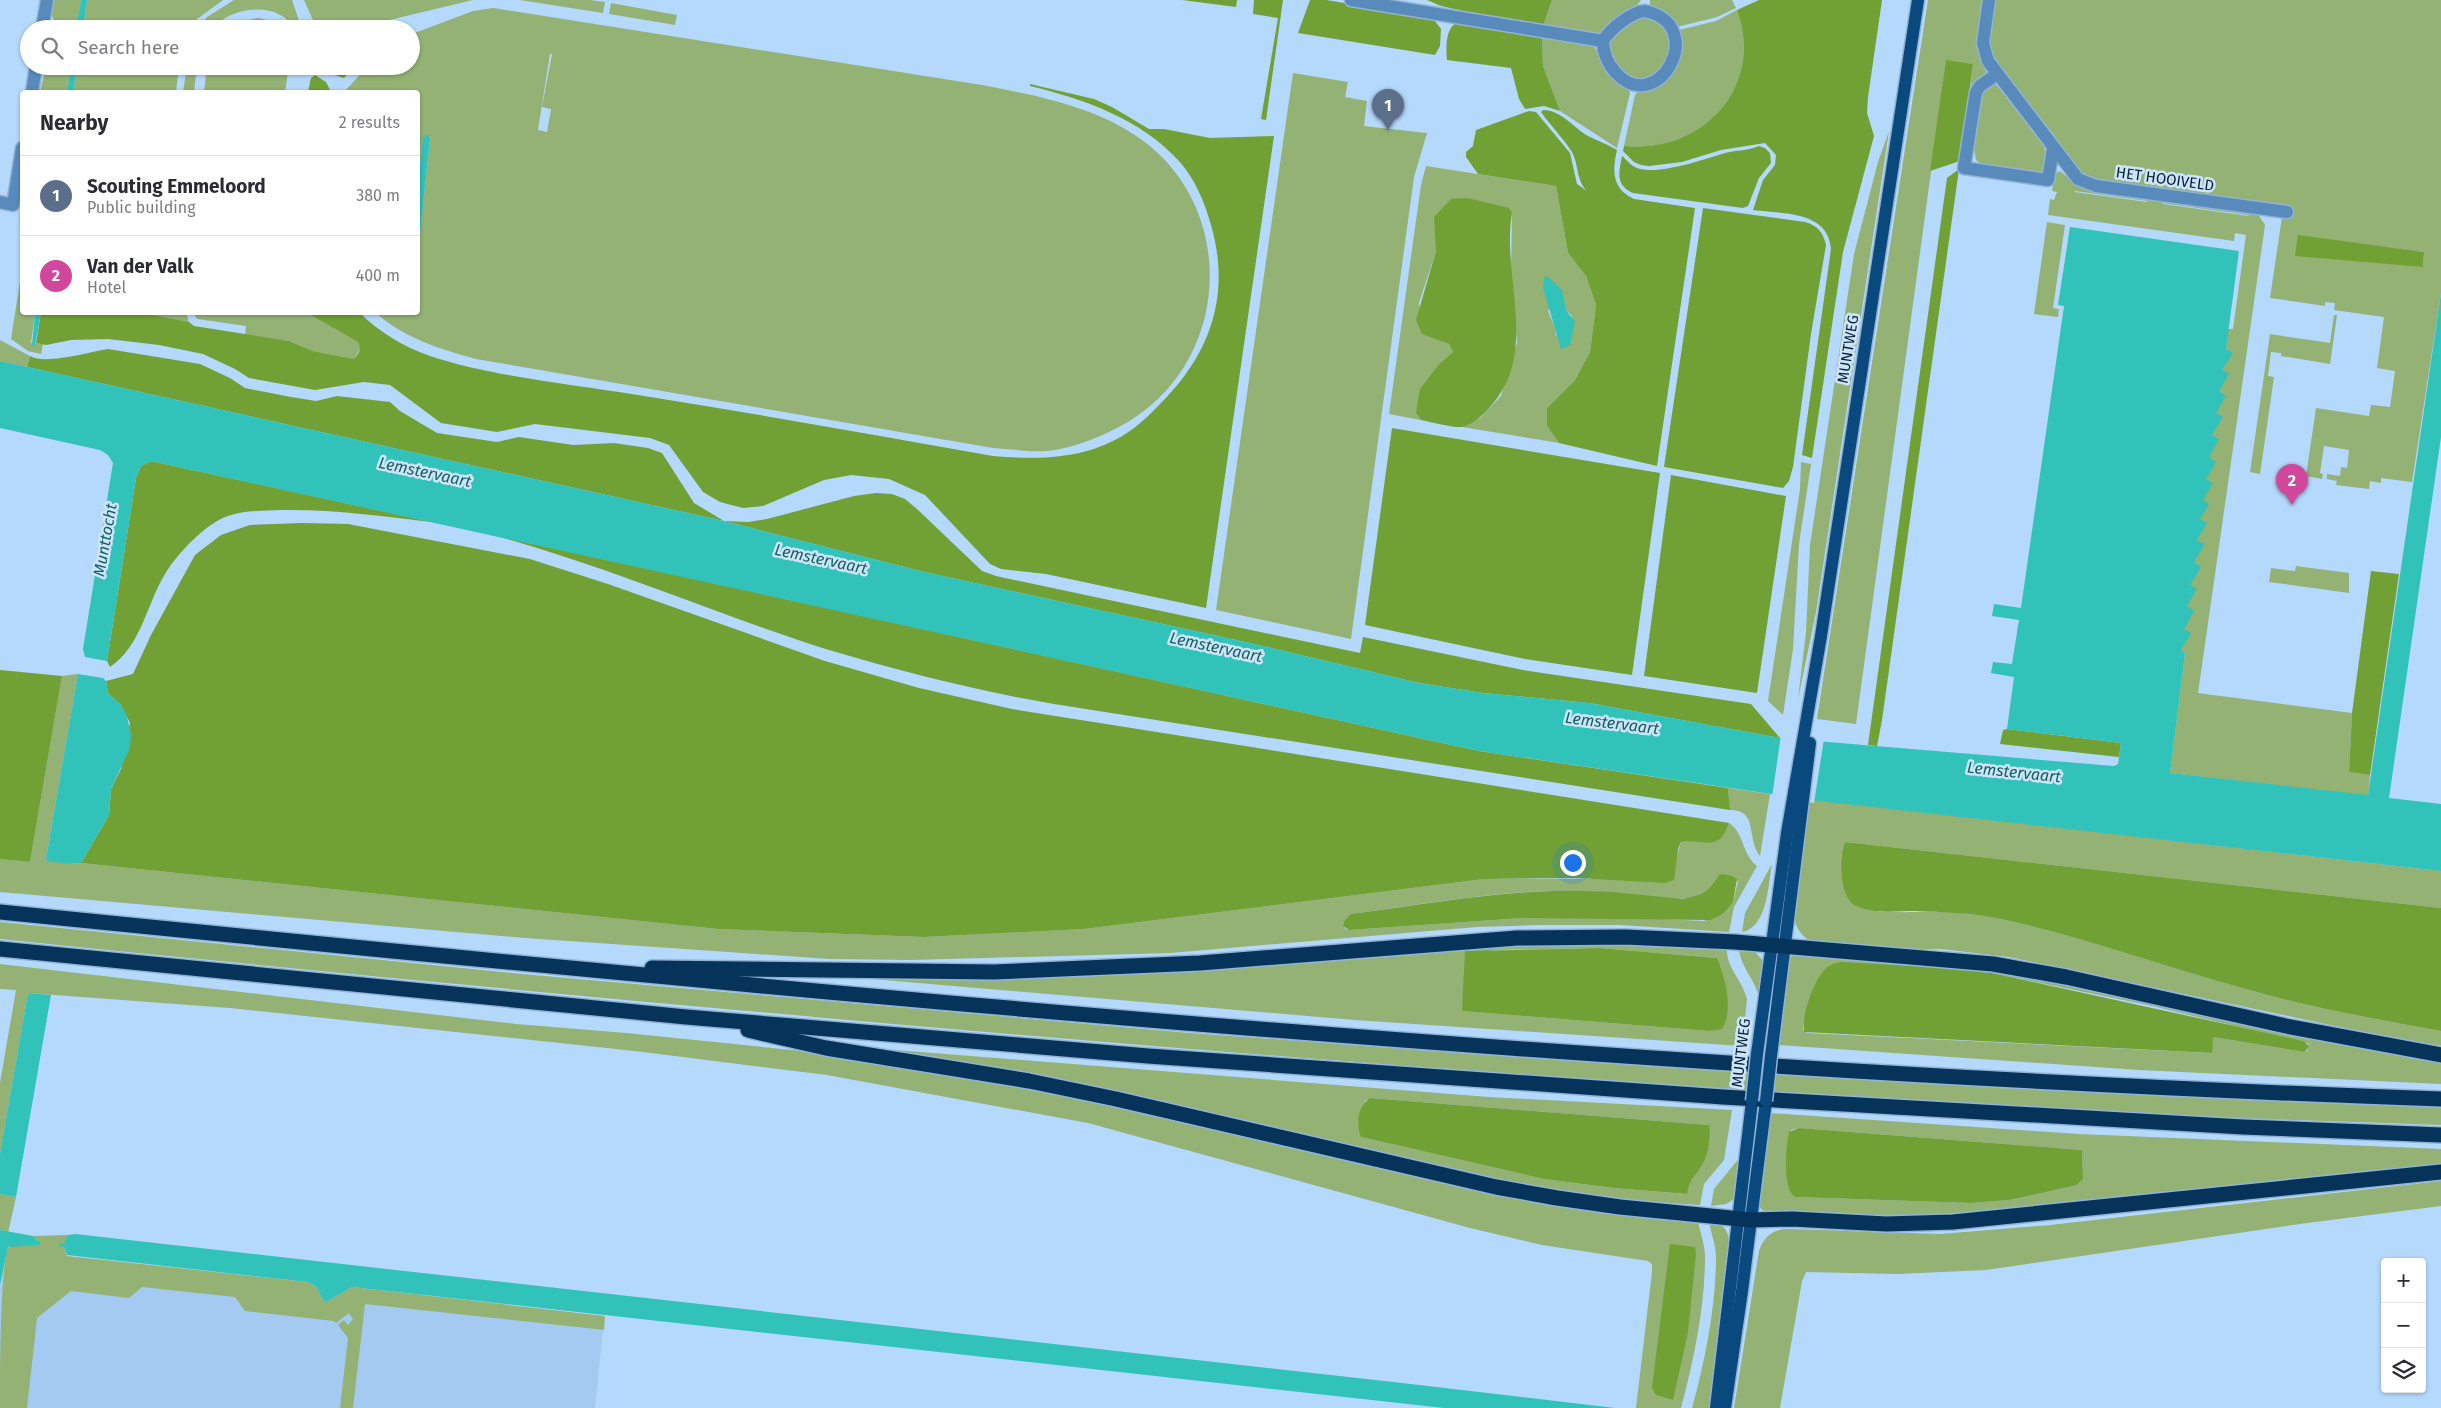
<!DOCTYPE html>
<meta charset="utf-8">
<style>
:root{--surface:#fff;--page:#f2f2f3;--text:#2b2b33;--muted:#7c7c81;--line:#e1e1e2;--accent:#2563eb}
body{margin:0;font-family:"Fira Sans",sans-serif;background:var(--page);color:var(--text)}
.controls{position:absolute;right:15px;bottom:15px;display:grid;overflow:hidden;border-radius:5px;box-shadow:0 1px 4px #0004}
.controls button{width:45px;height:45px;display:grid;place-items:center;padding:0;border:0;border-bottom:1px solid var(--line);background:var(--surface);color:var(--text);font:25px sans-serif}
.you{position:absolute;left:1572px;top:862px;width:18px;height:18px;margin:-12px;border:4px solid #fff;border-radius:50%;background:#1a73e8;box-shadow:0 0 0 8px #1a73e833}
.badge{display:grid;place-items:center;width:32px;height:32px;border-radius:50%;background:var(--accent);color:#fff;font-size:16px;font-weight:700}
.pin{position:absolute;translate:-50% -41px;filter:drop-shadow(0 1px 2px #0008)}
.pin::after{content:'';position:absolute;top:26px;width:18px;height:15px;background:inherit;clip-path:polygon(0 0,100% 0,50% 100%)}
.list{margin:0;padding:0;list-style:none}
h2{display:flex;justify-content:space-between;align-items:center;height:65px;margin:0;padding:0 20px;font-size:21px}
h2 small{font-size:16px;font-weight:400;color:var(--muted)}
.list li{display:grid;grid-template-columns:32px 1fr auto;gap:15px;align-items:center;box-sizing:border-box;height:80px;padding:0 20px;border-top:1px solid var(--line)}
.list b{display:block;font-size:19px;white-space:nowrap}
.list p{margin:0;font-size:16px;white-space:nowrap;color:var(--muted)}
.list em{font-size:16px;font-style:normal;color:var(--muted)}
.icon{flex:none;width:28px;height:28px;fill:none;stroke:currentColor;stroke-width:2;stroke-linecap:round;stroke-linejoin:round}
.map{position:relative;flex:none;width:2441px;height:1408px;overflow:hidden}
.search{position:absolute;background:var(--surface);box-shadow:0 1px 4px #0004;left:20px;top:20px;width:400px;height:55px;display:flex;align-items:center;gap:12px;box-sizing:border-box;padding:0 18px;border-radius:28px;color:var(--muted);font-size:19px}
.panel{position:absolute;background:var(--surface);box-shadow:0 1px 4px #0004;left:20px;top:90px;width:400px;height:225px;border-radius:5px}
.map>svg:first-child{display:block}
.built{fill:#a5caf2}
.green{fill:#93b274;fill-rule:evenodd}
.forest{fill:#71a034}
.water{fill:#31c2ba}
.pier{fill:#b5d8fd}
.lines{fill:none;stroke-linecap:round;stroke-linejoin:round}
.minor-casing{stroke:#92b3d5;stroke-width:15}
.major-casing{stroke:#92b3d5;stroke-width:15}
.highway-casing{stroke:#92b3d5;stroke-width:18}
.minor{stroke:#598abc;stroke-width:12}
.major{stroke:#0a497d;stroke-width:12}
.highway{stroke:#063359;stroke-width:15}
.major-bridge-casing{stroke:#92b3d5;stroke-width:15;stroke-linecap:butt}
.major-bridge{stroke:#0a497d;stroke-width:12}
.labels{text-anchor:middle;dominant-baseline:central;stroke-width:5;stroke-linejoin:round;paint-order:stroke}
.street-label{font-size:15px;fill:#071f35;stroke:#cde4fd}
.water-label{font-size:16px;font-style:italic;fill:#13605c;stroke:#cde4fd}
</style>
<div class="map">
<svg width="2441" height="1408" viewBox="0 0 2441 1408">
<rect width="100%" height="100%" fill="#b5d8fd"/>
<!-- built -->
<polygon class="built" points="0,1263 603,1330 595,1408 0,1408"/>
<!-- green -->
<g class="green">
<polygon points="51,0 81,0 76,29 52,29 54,19 49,12"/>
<polygon points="87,0 223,0 197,19 192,29 83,29"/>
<path d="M234 0H292L302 29H294C280 0 230 6 212 29H198L207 17Z"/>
<polygon points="304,0 473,0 385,21 363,29 317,29"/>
<polygon points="520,0 590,0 605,2 603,13"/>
<path d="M1552 0H1641C1632 14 1611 31 1594 35L1542 29Z"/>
<polygon points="1650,0 1732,0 1736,8 1717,17 1673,28 1650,7"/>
<polygon points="1928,0 1983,0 1977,48 1987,74 1972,86 1970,91 1973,64 1946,61 1856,724 1817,719"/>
<path d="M1994 0H2441V293L2412 482 2381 478V483L2370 481 2369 489 2336 485 2337 481 2327 479V474L2340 476 2341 467 2347 468 2349 450 2324 446 2320 473 2323 474 2322 479 2306 476 2316 408 2369 416 2371 405 2390 407 2395 371 2377 368 2384 317 2334 310 2335 303 2325 302V306L2270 298 2282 217 2084 176 2075 169 2054 135 1997 65C1985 44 1991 23 1994 0ZM2298 236 2424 252 2423 267 2390 262Z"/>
<polygon points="611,3 677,15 675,25 609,14"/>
<path d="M493 8 982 85C1037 96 1095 106 1142 140 1237 209 1231 358 1131 420 1108 434 1074 449 1046 451 1029 452 1011 449 993 448L476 359C440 349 404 338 376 313L418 312V253L430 139 423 138 418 184V92H344L368 66H411L412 34 473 11ZM550 54H552L542 107 551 109 547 132 538 130Z"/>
<path d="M1737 10C1765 87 1702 154 1624 146L1635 95 1640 89 1659 82 1675 31 1716 21Z"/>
<path d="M1637 16 1657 19 1674 43 1662 72 1640 81C1622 71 1606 63 1609 40Z"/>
<polygon points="258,18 271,21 283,29 225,29 238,22"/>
<polygon points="1542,36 1593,46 1627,84 1630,93 1617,148 1560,111 1543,66"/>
<polygon points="46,66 71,66 67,92 40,92"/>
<polygon points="77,66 179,66 176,92 73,92"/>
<polygon points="187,66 197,66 194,92 183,92"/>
<polygon points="207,66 289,66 285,92 204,92"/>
<polygon points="1293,73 1348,82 1345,97 1367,101 1364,126 1427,133 1414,177 1351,639 1216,610"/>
<polygon points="1995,83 2044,146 2046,156 2044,173 1981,164 1976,160 1973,144 1982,92"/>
<polygon points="1889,131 1816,612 1798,699 1806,632 1810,545 1854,254 1878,162"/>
<path d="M1426 166 1556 186 1568 253 1586 276 1596 305 1590 352 1575 380 1547 408V426L1559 443 1462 427 1480 418 1501 396 1517 343 1511 273 1512 213 1436 236V251L1419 303 1422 333 1449 344 1453 352 1440 363 1416 413 1421 420 1389 414 1421 185ZM1561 290 1566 310 1572 316 1556 336 1555 328 1548 311Z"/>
<path d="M2060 171 2076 184 2089 191 2258 214 2265 225 2198 693 2352 713 2349 772 2370 775 2368 796 2170 773 2185 653 2181 650 2183 629 2222 370 2232 353 2226 349 2228 329H2233L2246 235 2235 233 2234 241 2048 215 2050 199 2054 200 2057 192 2052 191 2055 173ZM2075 191 2147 201V202L2075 192ZM2162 203 2248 215 2249 216 2163 204Z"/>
<polygon points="2047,222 2065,225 2053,308 2059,309 2058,317 2034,314"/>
<polygon points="22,269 22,312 35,313 31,343 43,344 41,354 28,351 11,339"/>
<polygon points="141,312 186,313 189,322 141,314"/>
<polygon points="193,312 307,313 358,342 361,347 354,359 313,351 289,341 245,335 246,326 197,319"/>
<polygon points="2334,315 2337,315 2330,364 2281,356 2281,353 2271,352 2268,376 2274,377 2260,474 2250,472 2270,334 2330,343"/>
<polygon points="0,340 30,356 27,367 0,361"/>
<polygon points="1801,462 1811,464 1799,544 1793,649 1783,715 1768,701 1800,489"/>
<polygon points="2296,566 2349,573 2349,593 2269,582 2271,568 2295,571"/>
<path d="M78 674 46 859 70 864 81 863 718 929 924 937 1084 929 1484 879H1610L1676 859 1681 842C1705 839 1719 852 1729 823 1745 834 1741 853 1757 866L1734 907 1729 932 1620 925H1539L1477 927 1170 953 911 960 829 959 525 938 0 892V859L30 862 62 676ZM1738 881 1733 902 1704 921 1638 918H1523L1349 930 1344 928 1351 914C1434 903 1518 886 1602 892 1629 894 1700 911 1715 883Z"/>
<path d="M1728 788 1770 794 1760 856C1746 839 1759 810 1730 810Z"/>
<path d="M1807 799 2441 871V908L1845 842C1837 858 1840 898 1858 907 1873 915 1926 911 1945 912 1964 913 1983 915 2001 919 2089 938 2173 970 2260 993 2319 1009 2380 1020 2441 1031V1046L2359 1031 2009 957 1941 949 1900 950 1817 944C1802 938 1797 930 1793 915Z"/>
<path d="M1772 864C1768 884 1768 927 1742 932L1745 913Z"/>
<path d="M0 922 522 974 1189 1033 1752 1073 2142 1095 2441 1106V1125C2339 1121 2236 1119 2134 1113 1421 1075 710 1011 0 939Z"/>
<path d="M1478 941 1727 946C1725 967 1742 979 1747 999L1742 1046 1355 1020 813 974 969 976ZM1599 948 1717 958 1726 990V1018L1709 1031 1462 1011 1491 950Z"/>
<path d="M1739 948 1755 952 1765 963 1759 997C1755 979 1740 967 1739 948Z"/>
<path d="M1796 953 1980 966 2441 1059V1084L2139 1070 1779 1045 1787 960ZM1848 963 1952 968 1992 973 2152 1006 2309 1044 2307 1051 2305 1052 2213 1037 2211 1053 1807 1033 1803 1030V1026L1810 997Z"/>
<path d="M0 964 516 1024 626 1033 812 1052 1017 1086 1698 1219C1699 1231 1705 1243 1705 1256 1705 1307 1694 1359 1681 1408H1636L1652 1272V1264L1648 1261 1542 1245 1470 1228 1088 1123 827 1075 635 1051 230 1008 28 993 0 1154V1083L16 990 0 989Z"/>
<path d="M883 1049 1489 1097 1732 1110 1724 1160 1704 1184 1700 1205 1612 1199 1542 1189 1097 1089ZM1370 1098 1709 1125C1716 1151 1692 1170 1686 1194L1613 1188 1544 1179 1361 1137 1365 1101Z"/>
<path d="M1770 1113 2079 1134 2441 1149V1164L1939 1217 1778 1215 1762 1210 1758 1205ZM1799 1128 2082 1150 2083 1179 2077 1185 2042 1193 2009 1200 1971 1203 1795 1197 1791 1130Z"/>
<polygon points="1741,1156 1736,1198 1726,1204 1711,1206 1714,1189"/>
<path d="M2441 1181V1206L2307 1223 1986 1270 1897 1274 1806 1272 1802 1281 1780 1408H1734L1759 1251C1764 1236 1773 1229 1789 1229L1940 1234 2050 1225Z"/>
<polygon points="0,1194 16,1197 8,1233 0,1230"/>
<path d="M1709 1219C1727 1224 1729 1234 1731 1251L1711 1408H1692C1705 1361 1716 1306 1716 1257 1716 1244 1710 1232 1709 1219Z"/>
<path d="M68 1235 64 1247 67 1256 308 1282 317 1287 321 1297 326 1302 352 1287 605 1316 604 1330 365 1304 353 1408H340L348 1338 338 1325 344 1320 348 1325 353 1319 349 1313 336 1323 334 1321 245 1311 235 1297 142 1287 129 1298 71 1291 37 1318 27 1408H0C0 1386 0 1257 9 1247 11 1245 36 1244 39 1244L40 1241 36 1240 33 1236Z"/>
</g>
<!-- forest -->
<g class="forest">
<polygon points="1182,0 1237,0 1236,7"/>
<polygon points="1254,0 1283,0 1266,120 1261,119 1278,18 1253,14"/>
<polygon points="1310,0 1326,0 1432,17 1441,29 1440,46 1435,55 1298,33"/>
<polygon points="1427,0 1552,0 1542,29 1441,6"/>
<path d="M1759 0H1882L1868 97 1867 113 1874 136 1843 252 1812 458 1802 455 1831 249C1828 210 1782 214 1753 210L1763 180 1775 165 1776 155 1765 143 1721 150 1682 162 1649 166 1641 165 1634 162 1623 151 1624 146C1702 154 1765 87 1737 10Z"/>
<path d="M1458 22 1542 36 1543 66 1560 111 1544 106 1525 109 1519 99 1511 68 1447 60C1446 48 1445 27 1458 22Z"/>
<polygon points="1946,60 1973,64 1960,161 1930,171"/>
<polygon points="326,66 355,66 344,78 331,74"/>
<polygon points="315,75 326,82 331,92 308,92 311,78"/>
<path d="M1030 84 1094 99 1112 107 1149 129H1164L1210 138 1274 136 1206 608 1046 574 1001 569 990 564 925 495 889 479 851 475 824 480 763 506 743 508 720 502 703 492 669 445 650 438 535 424 497 432 441 423 390 385 364 382 315 390 249 378 235 369 203 354 159 345 108 339 71 340 46 345 36 343 41 313H141L189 322 194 326 289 341 313 351 354 359C359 353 362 349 358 342L307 313H360C379 332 404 347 430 356 494 377 571 384 638 395 757 414 874 435 993 456 1030 459 1068 460 1104 445 1127 436 1144 421 1161 403 1211 353 1231 294 1211 225 1205 203 1195 179 1179 161 1141 119 1084 99 1030 86Z"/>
<path d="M1543 110C1561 110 1574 128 1588 136 1598 141 1607 144 1617 150 1612 171 1612 189 1634 199L1695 208 1657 466 1559 443 1547 426V408L1575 380 1590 352 1596 305 1586 276 1568 253 1556 186 1478 174 1466 157V152L1473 146 1476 130 1529 111 1536 112 1570 153 1577 184 1587 191C1576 180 1579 165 1572 152 1563 138 1551 126 1541 112Z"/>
<path d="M1759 146 1765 148 1770 153 1771 163 1759 178 1748 206 1743 208 1633 193C1615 185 1619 172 1622 156 1627 160 1631 166 1637 168 1658 176 1704 159 1725 153 1737 150 1748 151 1759 146Z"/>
<polygon points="1959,169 1882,720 1877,746 1868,745 1947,178"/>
<path d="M1467 198 1509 208 1512 213C1501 277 1540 353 1490 407 1483 415 1474 424 1462 427 1453 428 1431 422 1421 420L1416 413 1420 389 1440 363 1453 352 1449 344 1422 334 1416 320 1436 251 1434 217 1451 199Z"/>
<path d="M1703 208 1805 222C1818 226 1823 232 1826 245L1811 334 1793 467 1789 481 1783 488 1664 467Z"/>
<polygon points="2298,235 2424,252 2423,267 2295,256"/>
<path d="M108 349 200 364 230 378 245 388 291 397 316 401 337 396 390 402 400 411 437 433 497 442 519 437 573 445 614 443 648 448 662 453 694 503 724 521 748 522 767 519 854 496 876 493 892 494 905 499 917 509 982 571 996 576 1360 653 1363 637 1523 670 1751 704 1780 738 1589 703 1483 693 1419 683 1250 643 924 572 724 521 27 367 30 356C46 365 89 352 108 349Z"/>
<polygon points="1392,428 1660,473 1632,675 1525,659 1365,625"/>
<path d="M151 461 432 522C381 516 331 509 281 510 264 511 244 510 228 516 206 523 177 554 165 574 146 605 142 645 110 667L107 661 136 478 141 466Z"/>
<polygon points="1671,475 1786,496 1757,693 1644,676"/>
<path d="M302 523 348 524 530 559 608 584 825 661 919 688 1012 709 1729 823C1719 853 1705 839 1681 842L1678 849 1674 880 1666 883 1576 878 1484 879 1084 929 924 937 718 929 81 863 109 815 111 789 121 769 130 723 121 705 108 693 106 681 133 674 151 635 195 555 221 535 250 525Z"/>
<path d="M489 534 1479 751 1728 788 1730 810 1054 704C978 691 903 672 829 650 715 614 605 565 489 534Z"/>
<polygon points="2371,571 2399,574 2370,775 2349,772 2352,713"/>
<polygon points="0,670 62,676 30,862 0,859"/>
<polygon points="2007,729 2121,743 2119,757 2000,744 2003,730"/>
<path d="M1845 842 2441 908V1031C2380 1020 2319 1009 2260 993 2173 970 2088 938 2001 919 1972 913 1944 912 1915 911 1897 911 1874 914 1858 907 1839 900 1838 857 1845 842Z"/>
<path d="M1723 874 1732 876 1737 879 1733 902 1723 914 1710 920 1523 918 1349 930 1343 926 1345 920 1351 914C1428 904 1506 889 1583 891 1616 891 1650 896 1682 899 1703 895 1708 893 1719 875Z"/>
<path d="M1599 948 1717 958C1725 978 1734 1009 1722 1029L1709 1031 1462 1011 1465 951Z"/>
<path d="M1840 962 1952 968 1992 973 2303 1041 2309 1046 2305 1052 2213 1037 2212 1053 1804 1032C1801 1016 1815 975 1829 966 1832 964 1837 963 1840 962Z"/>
<path d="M1370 1098 1709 1125C1712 1134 1708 1155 1703 1163 1696 1176 1690 1177 1687 1194L1613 1188 1544 1179 1361 1137C1356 1124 1357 1107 1370 1098Z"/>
<path d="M1799 1128 2082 1150 2083 1179 2077 1185 2042 1193 2009 1200 1971 1203 1795 1197C1782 1189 1786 1146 1789 1132Z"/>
<polygon points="1670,1244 1695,1247 1696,1253 1688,1332 1673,1400 1656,1395 1652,1388"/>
</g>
<!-- water -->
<g class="water">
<polygon points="81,0 87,0 83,29 76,29"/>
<polygon points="71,66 77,66 73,92 67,92"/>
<polygon points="426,135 429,135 430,139 418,253 418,185 423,138"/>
<polygon points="2070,227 2239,251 2226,349 2233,353 2222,370 2229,374 2219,391 2226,396 2216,413 2223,417 2212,435 2219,439 2209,457 2216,462 2206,479 2213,483 2203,500 2209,504 2200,519 2207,523 2197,540 2204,545 2194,562 2201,567 2190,585 2197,589 2187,606 2194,611 2184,629 2191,633 2181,650 2185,653 2170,773 2368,795 2441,293 2441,437 2389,798 2441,804 2441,871 1819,801 1479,751 151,461 141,466 136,478 107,661 85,657 83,649 113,463 108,455 100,450 0,428 0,361 724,521 924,572 1250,643 1419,683 1483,693 1589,703 1780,738 2114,766 2118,764 2121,743 2007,729 2014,677 1991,673 1993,662 2012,664 2019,620 1992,616 1994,604 2021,608 2064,306 2058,305"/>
<polygon points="1547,276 1562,290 1566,310 1575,322 1570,345 1561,349 1543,288 1544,278"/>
<polygon points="35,313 41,313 35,345 32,345"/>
<polygon points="78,674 103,678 106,681 108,693 121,705 126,713 131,734 130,748 111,789 109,815 81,863 70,864 48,861 46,859"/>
<polygon points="28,993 51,995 16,1197 0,1194 0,1154"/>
<polygon points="0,1230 33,1236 36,1240 40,1241 40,1245 8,1247 0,1285"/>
<polygon points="75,1234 1402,1383 1615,1408 1444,1408 352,1287 326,1302 321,1297 317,1287 308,1282 67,1255 64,1247 59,1246 59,1244 64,1244 68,1235"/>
</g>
<!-- pier -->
<polygon class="pier" points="1781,735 1824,739 1814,803 1772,797"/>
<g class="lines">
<!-- minor casing -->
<g class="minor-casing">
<g id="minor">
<polyline points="1351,0 1603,41"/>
<polyline points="1989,0 1983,43 1988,61 2078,179 2096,186 2287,212"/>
<path d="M1645 11C1710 25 1658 118 1616 73 1608 64 1603 53 1603 41 1610 29 1631 12 1645 11Z"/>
<polyline points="42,29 47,0"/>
<polyline points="1997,74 1980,86 1976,92 1964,168 2048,180 2053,149"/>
<polyline points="32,92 36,66"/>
<polyline points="0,202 13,205 22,148"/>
</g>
</g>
<!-- major casing -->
<g class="major-casing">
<g id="major">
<polyline points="1757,1054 1787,833 1821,636 1918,0"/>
<polyline points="1771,1056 1810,743"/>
<polyline points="1716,1408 1752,1101"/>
<polyline points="1725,1408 1742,1291 1766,1101"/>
</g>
</g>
<!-- highway casing -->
<g class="highway-casing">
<g id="highway">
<path d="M0 912C812 994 1625 1071 2441 1099"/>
<polyline points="0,949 686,1017 1148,1056 1723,1097 2243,1127 2441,1135"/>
<polyline points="652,968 994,972 1200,963 1517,938 1625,937 1735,942 1993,964 2066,977 2286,1026 2441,1055"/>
<polyline points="748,1030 826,1048 1029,1081 1116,1099 1496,1187 1557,1198 1620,1207 1751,1220 1792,1219 1886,1224 1953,1222 2441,1172"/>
</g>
</g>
<!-- minor -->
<use href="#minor" class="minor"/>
<!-- major -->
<use href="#major" class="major"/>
<!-- highway -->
<use href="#highway" class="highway"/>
<!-- major-bridge casing -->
<g class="major-bridge-casing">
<g id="major-bridge">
<polyline points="1752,1101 1757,1054"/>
<polyline points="1766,1101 1771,1056"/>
</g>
</g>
<!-- major-bridge -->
<use href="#major-bridge" class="major-bridge"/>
</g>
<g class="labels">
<!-- street labels -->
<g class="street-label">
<text transform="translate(2165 179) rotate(8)">HET HOOIVELD</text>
<text transform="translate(1848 349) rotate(-81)">MUNTWEG</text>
<text transform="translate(1741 1053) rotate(-83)">MUNTWEG</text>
</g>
<!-- water labels -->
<g class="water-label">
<text transform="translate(425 472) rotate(12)">Lemstervaart</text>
<text transform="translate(105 540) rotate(-80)">Munttocht</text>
<text transform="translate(821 559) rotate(12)">Lemstervaart</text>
<text transform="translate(1216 647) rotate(12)">Lemstervaart</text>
<text transform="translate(1612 723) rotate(7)">Lemstervaart</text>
<text transform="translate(2014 772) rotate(6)">Lemstervaart</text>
</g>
</g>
</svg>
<div class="controls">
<button>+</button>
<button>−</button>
<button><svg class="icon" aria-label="layers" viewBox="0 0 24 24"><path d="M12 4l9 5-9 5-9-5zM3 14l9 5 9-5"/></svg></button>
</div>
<div class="you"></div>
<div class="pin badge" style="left:1388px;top:130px;background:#5c6f8a">1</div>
<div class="pin badge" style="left:2292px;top:505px;background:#d1479c">2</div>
<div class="search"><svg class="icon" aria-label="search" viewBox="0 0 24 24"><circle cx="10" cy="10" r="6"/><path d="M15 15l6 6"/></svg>Search here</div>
<section class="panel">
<h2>Nearby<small>2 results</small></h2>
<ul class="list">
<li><span class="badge" style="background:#5c6f8a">1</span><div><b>Scouting Emmeloord</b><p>Public building</p></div><em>380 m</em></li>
<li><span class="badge" style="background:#d1479c">2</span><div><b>Van der Valk</b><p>Hotel</p></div><em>400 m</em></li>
</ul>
</section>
</div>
